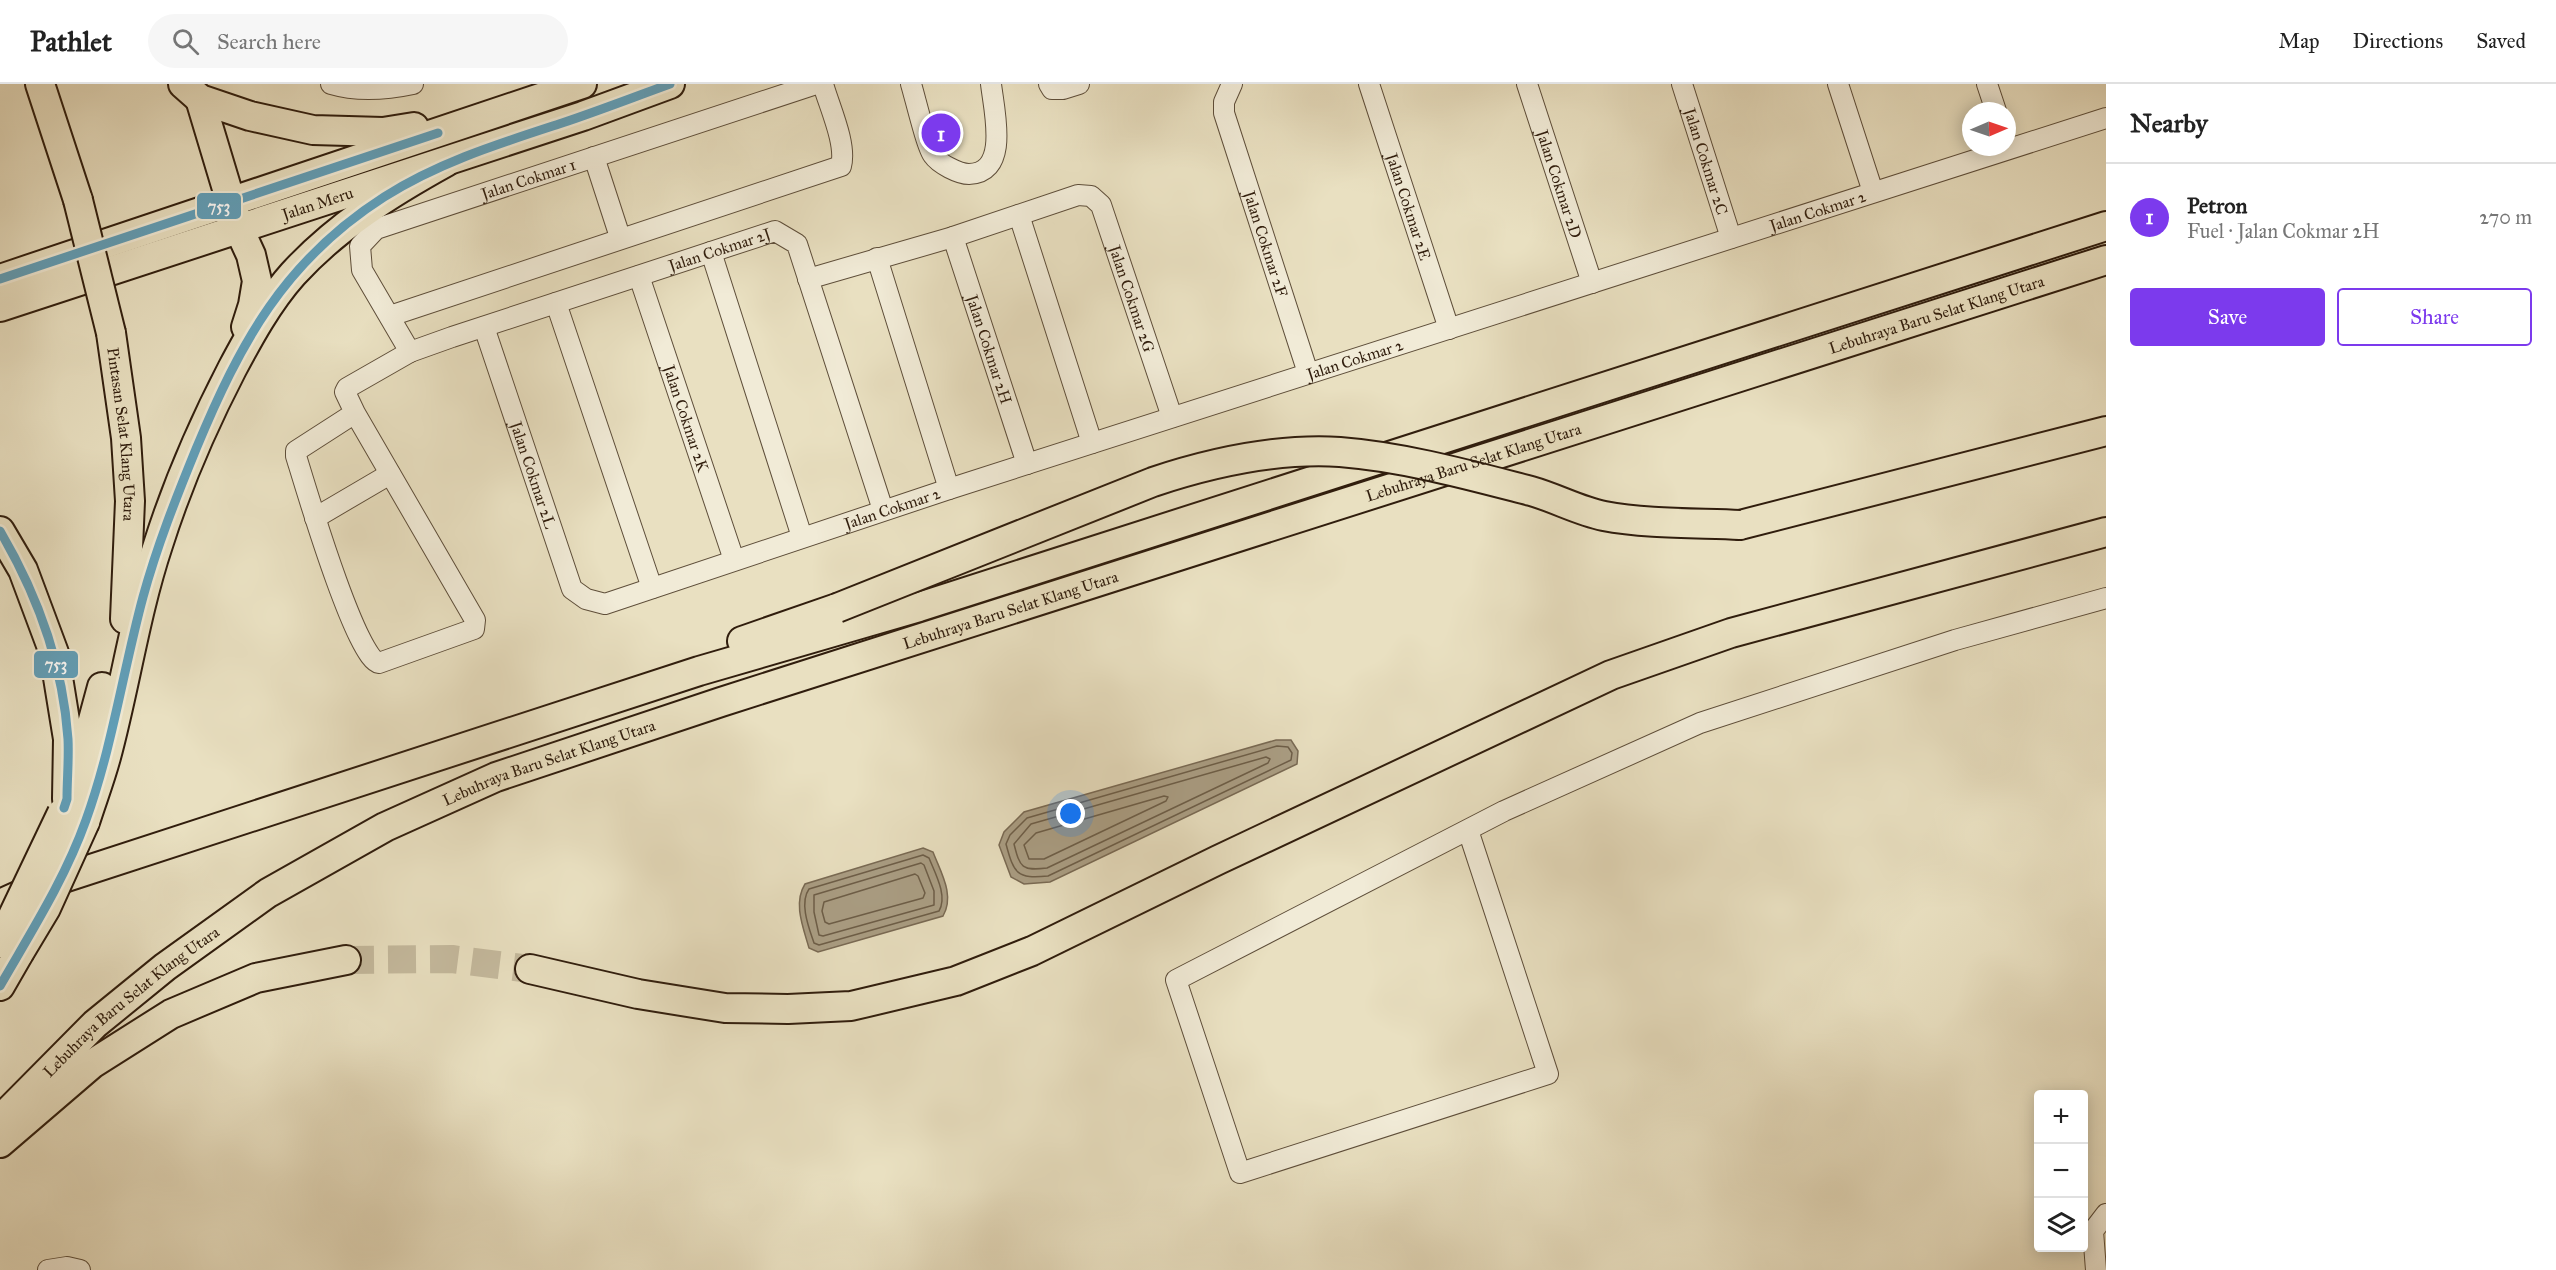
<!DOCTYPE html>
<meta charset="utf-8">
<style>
:root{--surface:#fff;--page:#f6f6f6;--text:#222;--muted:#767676;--line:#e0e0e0;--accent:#7c3aed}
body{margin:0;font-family:"IM FELL Great Primer",serif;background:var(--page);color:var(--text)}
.controls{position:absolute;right:18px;bottom:18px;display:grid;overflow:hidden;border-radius:6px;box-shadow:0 3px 15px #0003}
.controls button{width:54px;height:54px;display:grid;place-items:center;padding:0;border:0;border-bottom:2px solid var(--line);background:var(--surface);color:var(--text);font:30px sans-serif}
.compass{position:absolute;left:1962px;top:18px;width:54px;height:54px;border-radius:50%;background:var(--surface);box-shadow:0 3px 15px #0003;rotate:88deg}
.you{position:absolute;left:1071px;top:730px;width:21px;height:21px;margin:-15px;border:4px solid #fff;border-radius:50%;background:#1a73e8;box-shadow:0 0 0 9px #1a73e833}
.badge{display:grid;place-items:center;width:39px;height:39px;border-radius:50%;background:var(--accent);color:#fff;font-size:20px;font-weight:700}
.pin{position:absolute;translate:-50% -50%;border:3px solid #fff;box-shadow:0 2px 6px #0006}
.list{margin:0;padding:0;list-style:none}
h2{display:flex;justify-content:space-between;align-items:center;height:78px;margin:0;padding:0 24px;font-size:26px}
h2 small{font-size:20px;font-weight:400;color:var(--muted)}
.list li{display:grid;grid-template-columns:39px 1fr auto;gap:18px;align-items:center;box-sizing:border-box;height:108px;padding:0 24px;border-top:2px solid var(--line)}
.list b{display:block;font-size:22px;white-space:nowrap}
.list p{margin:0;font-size:20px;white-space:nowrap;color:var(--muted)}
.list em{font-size:20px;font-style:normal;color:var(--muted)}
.actions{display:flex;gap:12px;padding:18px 24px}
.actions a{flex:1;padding:14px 0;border:2px solid var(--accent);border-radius:6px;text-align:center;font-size:21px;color:var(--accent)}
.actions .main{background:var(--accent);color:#fff}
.icon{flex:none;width:33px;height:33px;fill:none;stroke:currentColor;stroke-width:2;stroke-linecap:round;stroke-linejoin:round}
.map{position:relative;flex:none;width:2106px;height:1186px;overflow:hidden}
header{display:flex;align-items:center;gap:36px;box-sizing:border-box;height:84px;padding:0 30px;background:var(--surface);border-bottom:2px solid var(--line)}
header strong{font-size:28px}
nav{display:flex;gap:33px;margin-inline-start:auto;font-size:21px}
.search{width:420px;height:54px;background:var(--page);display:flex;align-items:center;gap:15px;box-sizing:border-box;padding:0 21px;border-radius:33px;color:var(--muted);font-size:22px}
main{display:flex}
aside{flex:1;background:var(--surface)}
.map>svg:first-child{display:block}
.water{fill:#aa9e84;stroke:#796a54;stroke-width:1.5}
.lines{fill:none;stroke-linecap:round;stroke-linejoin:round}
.shore{stroke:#6d5e48;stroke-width:1.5}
.highway-tunnel{stroke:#c4b99d;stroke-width:28;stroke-dasharray:28 14;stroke-linecap:butt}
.minor-casing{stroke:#5e4e3a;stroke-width:22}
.highway-casing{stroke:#301d0d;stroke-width:32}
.minor{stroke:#f1ebd7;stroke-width:20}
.highway{stroke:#e9e0c1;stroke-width:28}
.highway-bridge-casing{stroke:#301d0d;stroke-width:32;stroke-linecap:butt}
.highway-bridge{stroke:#e9e0c1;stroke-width:28}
.bus-1-casing{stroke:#f1ebd7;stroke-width:14}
.bus-1{stroke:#619fb9;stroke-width:9}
.labels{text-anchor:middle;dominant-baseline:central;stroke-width:5;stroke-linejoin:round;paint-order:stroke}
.street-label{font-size:16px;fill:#301d0d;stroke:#f1ebd7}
.line-badge{stroke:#f1ebd7;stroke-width:2}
.badge-label{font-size:16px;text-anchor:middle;font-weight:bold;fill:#fff}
</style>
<header>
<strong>Pathlet</strong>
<div class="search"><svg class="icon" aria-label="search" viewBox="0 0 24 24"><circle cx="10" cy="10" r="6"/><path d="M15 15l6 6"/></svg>Search here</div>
<nav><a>Map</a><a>Directions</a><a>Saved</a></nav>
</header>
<main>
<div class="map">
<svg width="2106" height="1186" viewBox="0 0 2106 1186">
<rect width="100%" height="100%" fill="#e9e0c1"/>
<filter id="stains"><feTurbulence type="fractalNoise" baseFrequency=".00333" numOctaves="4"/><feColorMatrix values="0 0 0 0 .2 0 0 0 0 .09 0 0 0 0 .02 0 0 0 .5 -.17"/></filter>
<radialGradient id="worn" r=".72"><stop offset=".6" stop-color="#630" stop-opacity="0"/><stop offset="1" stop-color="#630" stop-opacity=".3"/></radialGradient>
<!-- water -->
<g class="water">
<polygon points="1276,656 1291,656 1298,667 1297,680 1050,798 1024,800 1011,793 999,761 1004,748 1024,728"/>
<path d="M923 764 933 768C941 789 955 811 943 832L818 868 809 864C803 843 793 819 805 800Z"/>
</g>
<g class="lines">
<!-- shore -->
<g class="shore">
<path d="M1277 662 1288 663 1292 669 1291 676 1048 792C1017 795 1014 790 1006 760L1010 751 1027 734Z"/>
<path d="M1266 673 1270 675 1268 679 1047 784C1022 787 1020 784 1014 760L1031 740Z"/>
<polygon points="1164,712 1168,713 1166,717 1044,775 1029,775 1024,761 1036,749"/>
<path d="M923 771 929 774C935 789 948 812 939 827L819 861 814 859C809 844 799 819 809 805Z"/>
<polygon points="921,779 924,781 934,807 934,821 823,852 819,851 814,828 814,811"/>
<polygon points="915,790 918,792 925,809 923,814 829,840 825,838 822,827 824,818"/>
</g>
<!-- highway-tunnel -->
<polyline class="highway-tunnel" points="346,876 452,875 530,885"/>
<!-- minor casing -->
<g class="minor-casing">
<g id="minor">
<path d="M331 0C358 8 385 6 413 0"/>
<path d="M911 0C915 13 927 64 933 71 939 80 959 90 969 90 1010 89 994 27 991 0"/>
<polyline points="1049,0 1052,5 1063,5 1079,0"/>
<path id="s1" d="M1232 0 1224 18V29L1308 289"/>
<path id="s2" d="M1369 0 1449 245"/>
<path id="s3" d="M1527 0 1592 199"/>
<path id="s4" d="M1682 0 1731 154"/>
<polyline points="1838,0 1873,108"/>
<polyline points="1987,0 1996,27"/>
<polyline points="594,73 620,153"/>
<polyline points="1019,131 1092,359"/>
<path id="s5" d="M953 153 1027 380"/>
<polyline points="711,168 802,453"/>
<polyline points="877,174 949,405"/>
<path id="s6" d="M639 192 734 476"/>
<path id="s7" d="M808 195 953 153 1078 111 1091 112 1101 121 1172 333"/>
<polyline points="556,219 652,504"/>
<path d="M390 232 841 82C847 60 829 22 823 0"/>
<path id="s8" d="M484 243 572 505 586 515 605 520 949 405 2106 34"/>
<path id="s9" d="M410 268 362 186 360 162 376 145 816 0"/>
<path id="s10" d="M355 329 296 367V372C305 401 356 575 379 579L474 545 475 536 355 329 345 308 347 304 410 268 452 253 775 147 797 160 883 426"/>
<polyline points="315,434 390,390"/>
<polyline points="1468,746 1548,990 1240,1089 1176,896 1504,727 1700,639 1955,556 2106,514"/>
<polyline points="48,1186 67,1183 80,1186"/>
<polyline points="2096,1186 2093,1147 2106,1130"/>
</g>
</g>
<!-- highway casing -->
<g class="highway-casing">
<g id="highway">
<polyline points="40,0 78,116"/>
<polyline points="183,0 200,15 250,32 313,46 383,48 414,43"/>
<polyline points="200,15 239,145 251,171 257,197 253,221 246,243"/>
<polyline points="0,195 582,0"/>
<path id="s11" d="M0 223 583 32 670 0"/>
<path id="s12" d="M111 249 126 354 130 417 125 535"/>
<polyline points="1740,441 2106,347"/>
<polyline points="0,447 23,486 54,569 68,655 67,715"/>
<polyline points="742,557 837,524"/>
<polyline points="77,695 102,603"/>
<path d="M85 738C92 716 100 695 106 673 125 603 135 530 158 461 177 401 203 341 232 285 249 253 268 218 293 190 337 142 390 109 446 78"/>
<polyline points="0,820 42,801 699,587 919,523 2106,142"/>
<polyline points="530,885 638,910 725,924 788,925 851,922 956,897 1032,867 1218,776 1611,591 1731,549 2106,448"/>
<polyline points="0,902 19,869"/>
<path id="s13" d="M0 1036 95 940 165 883 268 809 385 743 496 693 721 618 2106 176"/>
<polyline points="0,1059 92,980 171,930 256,894 346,876"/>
</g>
</g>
<!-- minor -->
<use href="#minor" class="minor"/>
<!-- highway -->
<use href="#highway" class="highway"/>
<!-- highway-bridge casing -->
<g class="highway-bridge-casing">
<g id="highway-bridge">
<polyline points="78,116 111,249"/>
<path d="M837 524 1153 398C1213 378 1276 364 1340 368 1404 373 1469 391 1531 407 1556 414 1579 427 1604 432 1645 440 1698 439 1740 441"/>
<polyline points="0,859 62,729"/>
<polyline points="19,869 46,824 85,738"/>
</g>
</g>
<!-- highway-bridge -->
<use href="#highway-bridge" class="highway-bridge"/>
<!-- bus-1 casing -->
<g class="bus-1-casing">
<g id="bus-1">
<polyline points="0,195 438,49"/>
<path d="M0 447C37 510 63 581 68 655 69 675 67 695 67 715L64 724"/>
<path d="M0 902C31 848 65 795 86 736 112 664 123 587 143 513 157 462 176 414 196 365 240 259 284 177 384 113 439 78 501 59 562 39 598 27 634 13 670 0"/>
</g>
</g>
<!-- bus-1 -->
<use href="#bus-1" class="bus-1"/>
</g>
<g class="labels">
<!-- street labels -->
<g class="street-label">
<text stroke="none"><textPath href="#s4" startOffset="81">Jalan Cokmar 2C</textPath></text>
<text stroke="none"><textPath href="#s9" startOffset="303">Jalan Cokmar 1</textPath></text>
<text stroke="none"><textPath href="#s3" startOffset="105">Jalan Cokmar 2D</textPath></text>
<text stroke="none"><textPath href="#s11" startOffset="334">Jalan Meru</textPath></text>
<text stroke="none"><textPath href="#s2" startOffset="129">Jalan Cokmar 2E</textPath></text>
<text stroke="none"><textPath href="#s8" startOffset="1588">Jalan Cokmar 2</textPath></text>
<text stroke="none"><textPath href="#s1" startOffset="168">Jalan Cokmar 2F</textPath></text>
<text stroke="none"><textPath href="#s10" startOffset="1076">Jalan Cokmar 2J</textPath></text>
<text stroke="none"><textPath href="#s7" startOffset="408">Jalan Cokmar 2G</textPath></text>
<text stroke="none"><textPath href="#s13" startOffset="2121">Lebuhraya Baru Selat Klang Utara</textPath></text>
<text stroke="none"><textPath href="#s5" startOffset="118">Jalan Cokmar 2H</textPath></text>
<text stroke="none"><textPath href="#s8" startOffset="1102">Jalan Cokmar 2</textPath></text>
<text stroke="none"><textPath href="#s6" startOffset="150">Jalan Cokmar 2K</textPath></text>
<text stroke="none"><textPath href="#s12" startOffset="102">Pintasan Selat Klang Utara</textPath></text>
<text stroke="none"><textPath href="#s13" startOffset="1635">Lebuhraya Baru Selat Klang Utara</textPath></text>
<text stroke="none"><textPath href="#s8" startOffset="156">Jalan Cokmar 2L</textPath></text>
<text stroke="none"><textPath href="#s8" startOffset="616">Jalan Cokmar 2</textPath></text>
<text stroke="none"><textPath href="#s13" startOffset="1149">Lebuhraya Baru Selat Klang Utara</textPath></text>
<text stroke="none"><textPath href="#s13" startOffset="663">Lebuhraya Baru Selat Klang Utara</textPath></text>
<text stroke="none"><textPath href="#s13" startOffset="177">Lebuhraya Baru Selat Klang Utara</textPath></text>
</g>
</g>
<g class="line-badge">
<rect x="196" y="108" width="46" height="28" rx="6" fill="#619fb9"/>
<rect x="33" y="566" width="46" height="29" rx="6" fill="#619fb9"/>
</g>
<g class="badge-label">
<text x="219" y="128">753</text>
<text x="56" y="586">753</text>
</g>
<rect width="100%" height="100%" filter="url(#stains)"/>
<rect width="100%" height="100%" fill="url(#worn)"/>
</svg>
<div class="controls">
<button>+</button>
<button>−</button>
<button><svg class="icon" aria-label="layers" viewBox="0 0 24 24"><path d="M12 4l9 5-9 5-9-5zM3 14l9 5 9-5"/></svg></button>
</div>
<svg class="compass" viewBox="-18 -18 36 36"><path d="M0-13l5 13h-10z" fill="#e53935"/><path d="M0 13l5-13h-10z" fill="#767676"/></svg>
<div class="you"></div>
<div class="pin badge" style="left:941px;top:49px">1</div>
</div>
<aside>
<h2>Nearby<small></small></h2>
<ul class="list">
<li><span class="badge">1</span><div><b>Petron</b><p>Fuel · Jalan Cokmar 2H</p></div><em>270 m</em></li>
</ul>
<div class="actions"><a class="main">Save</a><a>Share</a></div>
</aside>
</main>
